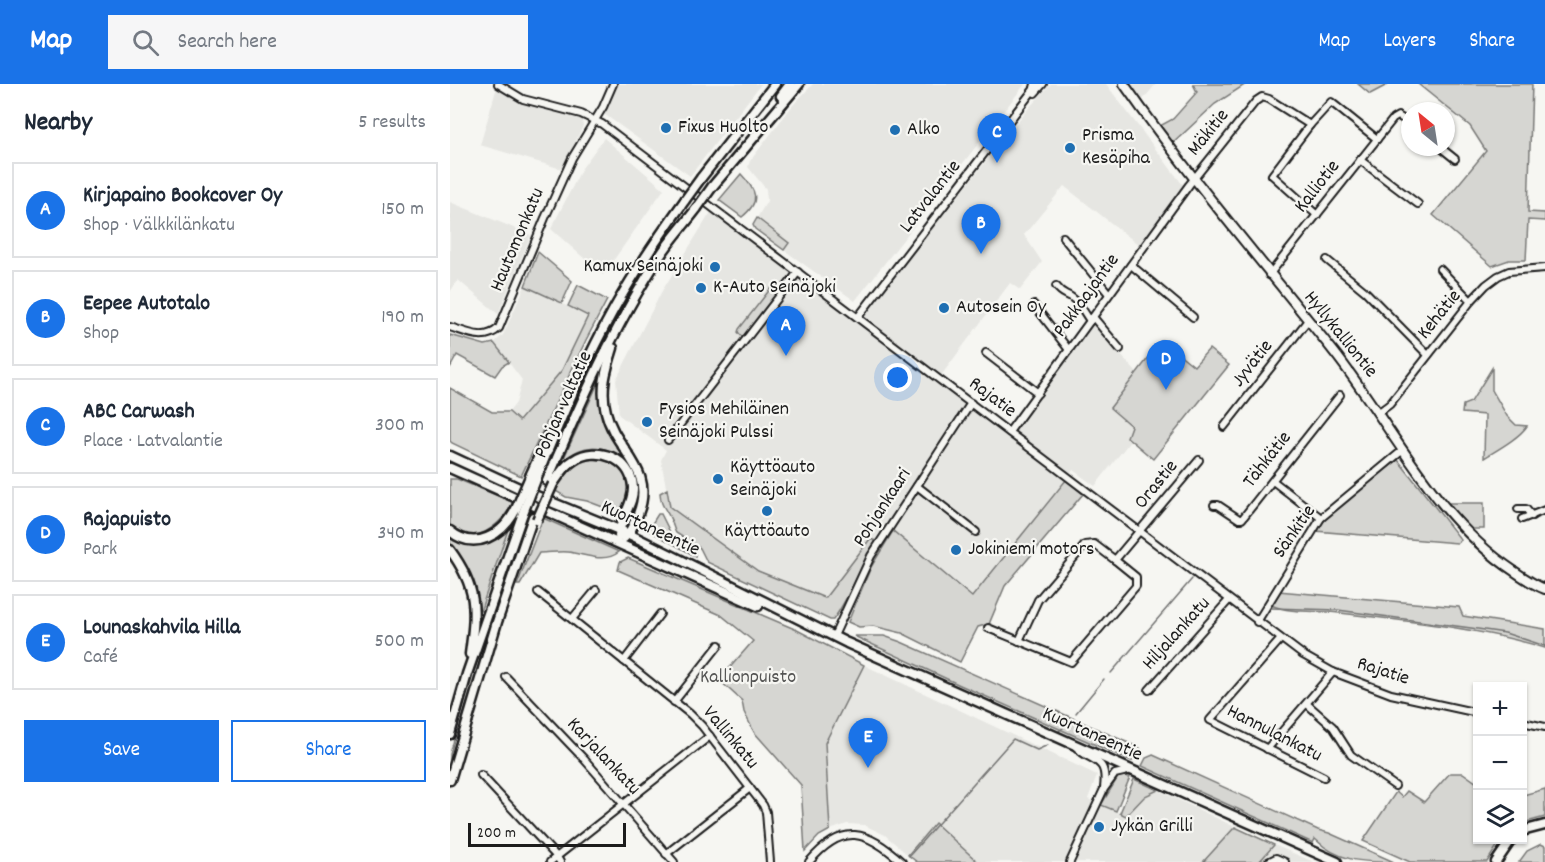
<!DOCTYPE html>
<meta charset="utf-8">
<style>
:root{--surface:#fff;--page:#f6f6f7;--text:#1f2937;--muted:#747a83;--line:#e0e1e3;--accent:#1a73e8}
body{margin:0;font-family:Dekko,sans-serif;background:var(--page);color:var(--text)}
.controls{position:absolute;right:18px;bottom:18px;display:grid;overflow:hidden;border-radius:0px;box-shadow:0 2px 4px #0004}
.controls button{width:54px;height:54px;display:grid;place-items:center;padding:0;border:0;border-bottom:2px solid var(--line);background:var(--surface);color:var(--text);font:30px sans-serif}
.compass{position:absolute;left:951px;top:18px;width:54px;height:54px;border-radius:50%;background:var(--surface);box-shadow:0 2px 4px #0004;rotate:330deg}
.scale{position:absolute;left:18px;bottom:15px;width:158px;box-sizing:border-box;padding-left:6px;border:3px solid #1c1c1c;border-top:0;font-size:16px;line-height:21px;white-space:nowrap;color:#1c1c1c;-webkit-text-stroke:4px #f6f6f2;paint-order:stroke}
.you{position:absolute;left:448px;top:294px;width:21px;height:21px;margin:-15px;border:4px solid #fff;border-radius:50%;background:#1a73e8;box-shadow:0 0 0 9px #1a73e833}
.badge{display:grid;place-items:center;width:39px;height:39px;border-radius:50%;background:var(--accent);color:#fff;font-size:20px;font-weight:700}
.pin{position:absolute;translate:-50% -50px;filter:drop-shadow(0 2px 3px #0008)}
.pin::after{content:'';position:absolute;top:32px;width:21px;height:18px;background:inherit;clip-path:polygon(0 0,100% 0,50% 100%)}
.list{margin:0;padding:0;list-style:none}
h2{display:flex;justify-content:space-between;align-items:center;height:78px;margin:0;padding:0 24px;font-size:26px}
h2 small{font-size:20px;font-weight:400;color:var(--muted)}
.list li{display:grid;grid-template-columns:39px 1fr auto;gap:18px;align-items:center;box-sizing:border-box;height:96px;margin:0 12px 12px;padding:0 12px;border:2px solid var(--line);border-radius:0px}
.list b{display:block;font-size:22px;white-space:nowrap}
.list p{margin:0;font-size:20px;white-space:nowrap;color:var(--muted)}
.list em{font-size:20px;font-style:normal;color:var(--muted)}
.actions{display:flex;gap:12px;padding:18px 24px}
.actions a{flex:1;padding:14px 0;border:2px solid var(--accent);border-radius:0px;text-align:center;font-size:21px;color:var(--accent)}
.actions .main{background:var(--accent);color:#fff}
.icon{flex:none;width:33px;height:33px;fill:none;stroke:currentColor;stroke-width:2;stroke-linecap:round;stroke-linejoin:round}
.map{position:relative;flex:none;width:1095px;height:778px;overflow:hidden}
header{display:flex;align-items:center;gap:36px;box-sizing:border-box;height:84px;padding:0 30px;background:var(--accent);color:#fff}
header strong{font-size:28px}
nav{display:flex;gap:33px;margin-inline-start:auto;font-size:21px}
.search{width:420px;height:54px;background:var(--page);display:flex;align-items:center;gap:15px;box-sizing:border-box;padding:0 21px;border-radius:0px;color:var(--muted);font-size:22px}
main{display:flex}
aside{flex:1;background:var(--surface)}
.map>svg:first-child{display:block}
.built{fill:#e6e6e2}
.green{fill:#d6d6d2;stroke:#797977;stroke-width:1.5}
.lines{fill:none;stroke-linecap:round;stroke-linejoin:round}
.stream{stroke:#727271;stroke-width:1.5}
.minor-casing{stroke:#1c1c1c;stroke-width:10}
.major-casing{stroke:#1c1c1c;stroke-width:12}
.highway-casing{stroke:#1c1c1c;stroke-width:13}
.minor{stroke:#f6f6f2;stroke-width:6}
.major{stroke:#f6f6f2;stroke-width:8}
.highway{stroke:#f6f6f2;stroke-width:8}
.highway-bridge-casing{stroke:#1c1c1c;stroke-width:13;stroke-linecap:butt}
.highway-bridge{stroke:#f6f6f2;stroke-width:8}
.poi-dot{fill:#1f6fb2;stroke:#f6f6f2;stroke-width:2}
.labels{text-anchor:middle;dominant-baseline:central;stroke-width:4.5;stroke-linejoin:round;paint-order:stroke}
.poi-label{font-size:20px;fill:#1c1c1c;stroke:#f6f6f2;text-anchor:start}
.street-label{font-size:20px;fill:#1c1c1c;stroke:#f6f6f2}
.park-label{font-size:20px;fill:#545453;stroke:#f6f6f2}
</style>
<header>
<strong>Map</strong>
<div class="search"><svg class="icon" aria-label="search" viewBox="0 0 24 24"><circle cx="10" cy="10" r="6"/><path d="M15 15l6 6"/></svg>Search here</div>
<nav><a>Map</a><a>Layers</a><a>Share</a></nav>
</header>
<main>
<aside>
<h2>Nearby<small>5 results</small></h2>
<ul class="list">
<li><span class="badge">A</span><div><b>Kirjapaino Bookcover Oy</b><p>Shop · Välkkilänkatu</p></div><em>150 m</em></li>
<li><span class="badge">B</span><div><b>Eepee Autotalo</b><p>Shop</p></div><em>190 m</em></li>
<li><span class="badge">C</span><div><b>ABC Carwash</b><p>Place · Latvalantie</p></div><em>300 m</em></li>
<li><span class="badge">D</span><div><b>Rajapuisto</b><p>Park</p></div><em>340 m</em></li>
<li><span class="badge">E</span><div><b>Lounaskahvila Hilla</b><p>Café</p></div><em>500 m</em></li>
</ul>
<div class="actions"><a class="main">Save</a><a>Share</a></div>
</aside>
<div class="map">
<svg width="1095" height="778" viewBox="0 0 1095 778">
<rect width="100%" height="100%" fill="#f6f6f2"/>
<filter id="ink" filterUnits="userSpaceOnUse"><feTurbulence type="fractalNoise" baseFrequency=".0167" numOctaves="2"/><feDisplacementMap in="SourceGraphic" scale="12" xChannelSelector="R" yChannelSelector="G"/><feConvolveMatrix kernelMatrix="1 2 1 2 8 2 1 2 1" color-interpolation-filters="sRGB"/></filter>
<g filter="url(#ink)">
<!-- built -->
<g class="built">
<polygon points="158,0 311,0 240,92 147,25"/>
<polygon points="363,0 575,0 405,217 334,166 339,159 307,134 317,117 316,105 298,83 300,77 343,21"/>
<polygon points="601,0 656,0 733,101 689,161 614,102 574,151 592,178 570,206 560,199 487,297 553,349 637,233 686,288 660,324 681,342 677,353 681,356 645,402 623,386 522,513 435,440 380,525 302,494 221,430 211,376 216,366 169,331 166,296 212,207 261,128 408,238 576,27"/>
<polygon points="679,0 706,0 691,18"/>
<polygon points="47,3 54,6 61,13 76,19 126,33 132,36 133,42 112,85 30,61"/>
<polygon points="154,54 214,105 153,191 101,145 132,84"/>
<polygon points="0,118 81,151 48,230 8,196 0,208"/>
<polygon points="75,202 138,232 112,286 69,337 59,328 66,319 72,296 44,259 53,251"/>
<polygon points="414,581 647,691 638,715 676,732 695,712 708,706 785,743 753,778 528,778 485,740 458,771 435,751 414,741 397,740 380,746 375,659"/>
<polygon points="824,761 864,778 809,778"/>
</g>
<!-- green -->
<g class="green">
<polygon points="743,0 796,0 765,20 721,61 708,43 723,35 747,8"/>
<polygon points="908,0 939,0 920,10"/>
<polygon points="968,0 1082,0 1078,128 1095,129 1095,137 1078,136 1076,176 1059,176 1042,182 983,131 1036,67 1020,42"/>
<path d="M291 90C306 106 312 117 292 133L269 116Z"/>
<polygon points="307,134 339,159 334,166 305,145 303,141"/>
<polygon points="88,168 122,197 112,219 75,202"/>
<polygon points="128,201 157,216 136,256 71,392 2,359 0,357 0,304 42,328 59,328 69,337 112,286 138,232 118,222"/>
<polygon points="321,204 328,208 293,254 288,248 289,245"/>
<polygon points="0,251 35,261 44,259 59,278 52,282 45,292 7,271 0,284"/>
<polygon points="712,256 744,282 759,265 779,281 703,375 677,353 681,342 660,324"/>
<path d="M1042 284V306L1057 332 1066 341 1077 342C1069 354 1047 366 1034 374L1035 331 1012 329 1013 321 1021 318Z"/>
<path d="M149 297C147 341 165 355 185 390L184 391C167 362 138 353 112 378Z"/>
<path d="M142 373C172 376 191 405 169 429L137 417 116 413 104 406 121 382Z"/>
<path d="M948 376 1011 456 1007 459 866 447C883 419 922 396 948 376Z"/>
<path d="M0 395H7L63 418C53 440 23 465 0 444Z"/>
<polygon points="616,396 633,410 555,502 539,540 528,543 510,578 452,549 423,542 409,543 398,538 421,483 443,447 522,513"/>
<path d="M217 405 220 423 308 487 375 514 420 455 426 457C411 483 400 512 383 536H380L257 478 250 464 226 449C223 444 223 439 220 434 215 423 211 423 210 409Z"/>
<polygon points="998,419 1034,419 1034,445 1020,445"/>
<polygon points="77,430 81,431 0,687 0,670 23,587"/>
<polygon points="208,430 211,430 222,452 245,466 245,472 198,446"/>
<path d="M93 434 169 468C154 480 135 470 118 468 109 467 99 469 89 469L70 501H67Z"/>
<path d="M60 440 31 525 28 531C26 504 18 482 0 461V453C26 467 37 453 60 440Z"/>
<polygon points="178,474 347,546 414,581 375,659 380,746 369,752 355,767 351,701 304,648 294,628 292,617 269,596 303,557 271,531 168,486 170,478"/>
<path d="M828 507 1009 523 1013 532 1095 545V564C1029 544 958 537 889 529 867 526 841 530 821 521Z"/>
<polygon points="404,552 434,552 451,558 690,664 691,667 682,677 510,601"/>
<path d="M703 671 868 746 879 749 944 778C912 778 889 778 865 755L863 759 692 682 696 674Z"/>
<polygon points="1000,689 1013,689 1027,699 1028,756 1051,756 1037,778 960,778 913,757 946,708 952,713 957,707 974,718"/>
<polygon points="674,692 680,693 666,727 651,721 668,693"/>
<polygon points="684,695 708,706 695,712 676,732 670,729"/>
<polygon points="1095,705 1095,733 1073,739 1073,711"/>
<polygon points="485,739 528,778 467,778 458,771"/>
<polygon points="785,743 824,761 809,778 753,778"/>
<polygon points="1091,760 1095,762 1095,778 1069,778 1077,767"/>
</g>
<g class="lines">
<!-- stream -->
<g class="stream">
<polyline points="821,524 888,526 1021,544 1055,549 1095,562"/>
<polyline points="661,589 742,495"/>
<polyline points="626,629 654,595"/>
<polyline points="609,647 619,639"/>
<polyline points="459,772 563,655 587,666 598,661"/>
</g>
<!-- minor casing -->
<g class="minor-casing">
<g id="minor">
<polyline points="48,0 73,15 131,30 152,40 853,571 883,588 941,610 1028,629"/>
<polyline points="585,9 593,0"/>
<polyline points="990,63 1005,75"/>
<polyline points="910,76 968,120"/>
<polyline points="867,131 822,91 860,41 881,18 927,55"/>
<polyline points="613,153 659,210"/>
<polyline points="877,176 916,208 978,271"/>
<polyline points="681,181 743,233"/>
<polyline points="990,185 1021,217"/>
<polyline points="819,191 943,35 948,32 960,39"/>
<path d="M606 202C612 210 614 209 621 213 629 218 635 229 640 237"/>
<polyline points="584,221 619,266"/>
<polyline points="408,233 587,1"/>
<polyline points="643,233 670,265"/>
<path d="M0 243C17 248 34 258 49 244L95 134 122 74 153 23 163 0"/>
<polyline points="536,269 588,309"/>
<polyline points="928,329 940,320 1021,217 1036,201 1048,192 1059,187 1095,184"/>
<polyline points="774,343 858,236"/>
<polyline points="559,348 739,101 806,17 812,13 819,15 860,41"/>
<polyline points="218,356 348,188"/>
<polyline points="823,397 871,434"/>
<polyline points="467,402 526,448"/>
<polyline points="764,421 768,421 789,435 792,435 890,311"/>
<polyline points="1068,425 1076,425 1082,432"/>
<polyline points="1072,435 1095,426"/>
<polyline points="88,508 240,630 252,642 313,721 316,728 320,778"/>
<polyline points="122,535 146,506"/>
<polyline points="807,538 871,434 953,366"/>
<polyline points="538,544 621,578 686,502 686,493 665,476"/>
<polyline points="384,552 421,472 521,319"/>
<polyline points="830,556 760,636 874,693"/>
<polyline points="569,557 588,516 635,461 644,460 665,476 749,376"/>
<polyline points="174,577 210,530"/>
<polyline points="56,593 134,675 224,778"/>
<polyline points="699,606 779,516"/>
<polyline points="224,618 269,561"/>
<polyline points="857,620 883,643 901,671 945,702"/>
<polyline points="1072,638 1095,643"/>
<path d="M626 663C642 680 658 672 654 704"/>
<polyline points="817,665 883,588"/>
<polyline points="31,691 107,773 110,778"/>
<polyline points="216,770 300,704"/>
<polyline points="100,778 260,652"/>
<path d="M359 778C393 738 416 746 452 778"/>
<polyline points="620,778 654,705 665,690 678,687"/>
<polyline points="818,778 826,774 835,778"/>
</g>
</g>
<!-- major casing -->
<g class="major-casing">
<g id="major">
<path d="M674 0C739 93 813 179 884 268 941 340 985 435 1064 487 1074 494 1084 501 1095 505"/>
<polyline points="585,4 586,0"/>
</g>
</g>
<!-- highway casing -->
<g class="highway-casing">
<g id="highway">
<polyline points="331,12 340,0"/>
<polyline points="251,94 325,0"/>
<polyline points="262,103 349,0"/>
<path d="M163 264C156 286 150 305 156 328 165 367 206 384 188 430 184 438 182 448 174 454"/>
<polyline points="0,372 84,411 179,450 397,559 887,778"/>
<polyline points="0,384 308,522"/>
<polyline points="81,390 99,350"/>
<path d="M87 393C110 335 134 279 164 225 185 187 209 152 235 116"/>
<path d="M97 397C130 320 164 242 210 172 221 155 235 140 247 124"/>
<path d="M103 400C109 391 115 381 124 376 147 361 181 374 183 403 184 421 169 435 169 452"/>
<path d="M0 447C25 468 53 451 66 425"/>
<path d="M0 466C28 504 26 526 20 570"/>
<polyline points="0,650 17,590 73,429"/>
<polyline points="0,696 47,538 83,433"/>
<polyline points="1072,747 1095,741"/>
<polyline points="1046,778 1061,756"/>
</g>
</g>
<!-- minor -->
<use href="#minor" class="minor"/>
<!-- major -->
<use href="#major" class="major"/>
<!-- highway -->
<use href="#highway" class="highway"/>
<!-- highway-bridge casing -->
<g class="highway-bridge-casing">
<g id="highway-bridge">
<polyline points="235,116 251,94"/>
<polyline points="247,124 262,103"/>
<polyline points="66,425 81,390"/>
<polyline points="73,429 87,393"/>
<polyline points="87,436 103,400"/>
</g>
</g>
<!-- highway-bridge -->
<use href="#highway-bridge" class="highway-bridge"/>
</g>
</g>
<!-- markers -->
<g class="poi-dot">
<circle cx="216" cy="44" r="6"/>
<circle cx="445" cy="46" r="6"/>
<circle cx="620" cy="64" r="6"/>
<circle cx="265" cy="183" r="6"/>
<circle cx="251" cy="204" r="6"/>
<circle cx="494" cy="224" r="6"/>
<circle cx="197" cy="338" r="6"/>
<circle cx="268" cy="395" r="6"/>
<circle cx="317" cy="427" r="6"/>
<circle cx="506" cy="466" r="6"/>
<circle cx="649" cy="743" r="6"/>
</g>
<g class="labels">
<!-- poi labels -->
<g class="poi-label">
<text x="228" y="44">Fixus Huolto</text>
<text x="457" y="46">Alko</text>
<text x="632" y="52">Prisma<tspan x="632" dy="23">Kesäpiha</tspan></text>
<text x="253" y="183" text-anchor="end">Kamux Seinäjoki</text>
<text x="263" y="204">K-Auto Seinäjoki</text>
<text x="506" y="224">Autosein Oy</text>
<text x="209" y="326">Fysios Mehiläinen<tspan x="209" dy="23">Seinäjoki Pulssi</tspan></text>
<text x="280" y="384">Käyttöauto<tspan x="280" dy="23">Seinäjoki</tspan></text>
<text x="317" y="448" text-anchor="middle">Käyttöauto</text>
<text x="518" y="466">Jokiniemi motors</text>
<text x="661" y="743">Jykän Grilli</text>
</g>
<!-- street labels -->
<g class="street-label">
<text transform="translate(759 49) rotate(-51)">Mäkitie</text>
<text transform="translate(868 103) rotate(-52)">Kalliotie</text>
<text transform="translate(481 113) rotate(-52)">Latvalantie</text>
<text transform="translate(68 156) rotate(-67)">Hautomonkatu</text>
<text transform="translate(637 212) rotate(-54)">Pakkaajantie</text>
<text transform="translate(990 231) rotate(-51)">Kehätie</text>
<text transform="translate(890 251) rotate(51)">Hyllykalliontie</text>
<text transform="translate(803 280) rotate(-52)">Jyvätie</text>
<text transform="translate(542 314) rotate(37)">Rajatie</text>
<text transform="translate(114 321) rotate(-66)">Pohjan valtatie</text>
<text transform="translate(818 376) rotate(-52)">Tähkätie</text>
<text transform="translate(707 401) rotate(-51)">Orastie</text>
<text transform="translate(433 424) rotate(-57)">Pohjankaari</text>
<text transform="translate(200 445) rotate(25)">Kuortaneentie</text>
<text transform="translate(845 448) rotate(-55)">Sänkitie</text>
<text transform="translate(727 550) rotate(-48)">Hiljalankatu</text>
<text transform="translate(933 588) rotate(18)">Rajatie</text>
<text transform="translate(824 650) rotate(27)">Hannulankatu</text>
<text transform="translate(642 651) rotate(24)">Kuortaneentie</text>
<text transform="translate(280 654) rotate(50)">Vallinkatu</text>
<text transform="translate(153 673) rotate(47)">Karjalankatu</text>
</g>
<!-- park labels -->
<g class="park-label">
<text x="298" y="594">Kallionpuisto</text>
</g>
</g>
</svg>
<div class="controls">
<button>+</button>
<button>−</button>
<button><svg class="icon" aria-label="layers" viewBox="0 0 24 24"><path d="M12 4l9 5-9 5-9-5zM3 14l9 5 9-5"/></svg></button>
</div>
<svg class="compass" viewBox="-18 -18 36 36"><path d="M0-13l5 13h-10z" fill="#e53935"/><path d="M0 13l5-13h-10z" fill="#747a83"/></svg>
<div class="scale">200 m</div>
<div class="you"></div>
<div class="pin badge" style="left:336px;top:272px">A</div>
<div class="pin badge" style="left:531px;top:170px">B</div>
<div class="pin badge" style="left:547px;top:79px">C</div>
<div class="pin badge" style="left:716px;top:306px">D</div>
<div class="pin badge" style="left:418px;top:684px">E</div>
</div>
</main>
